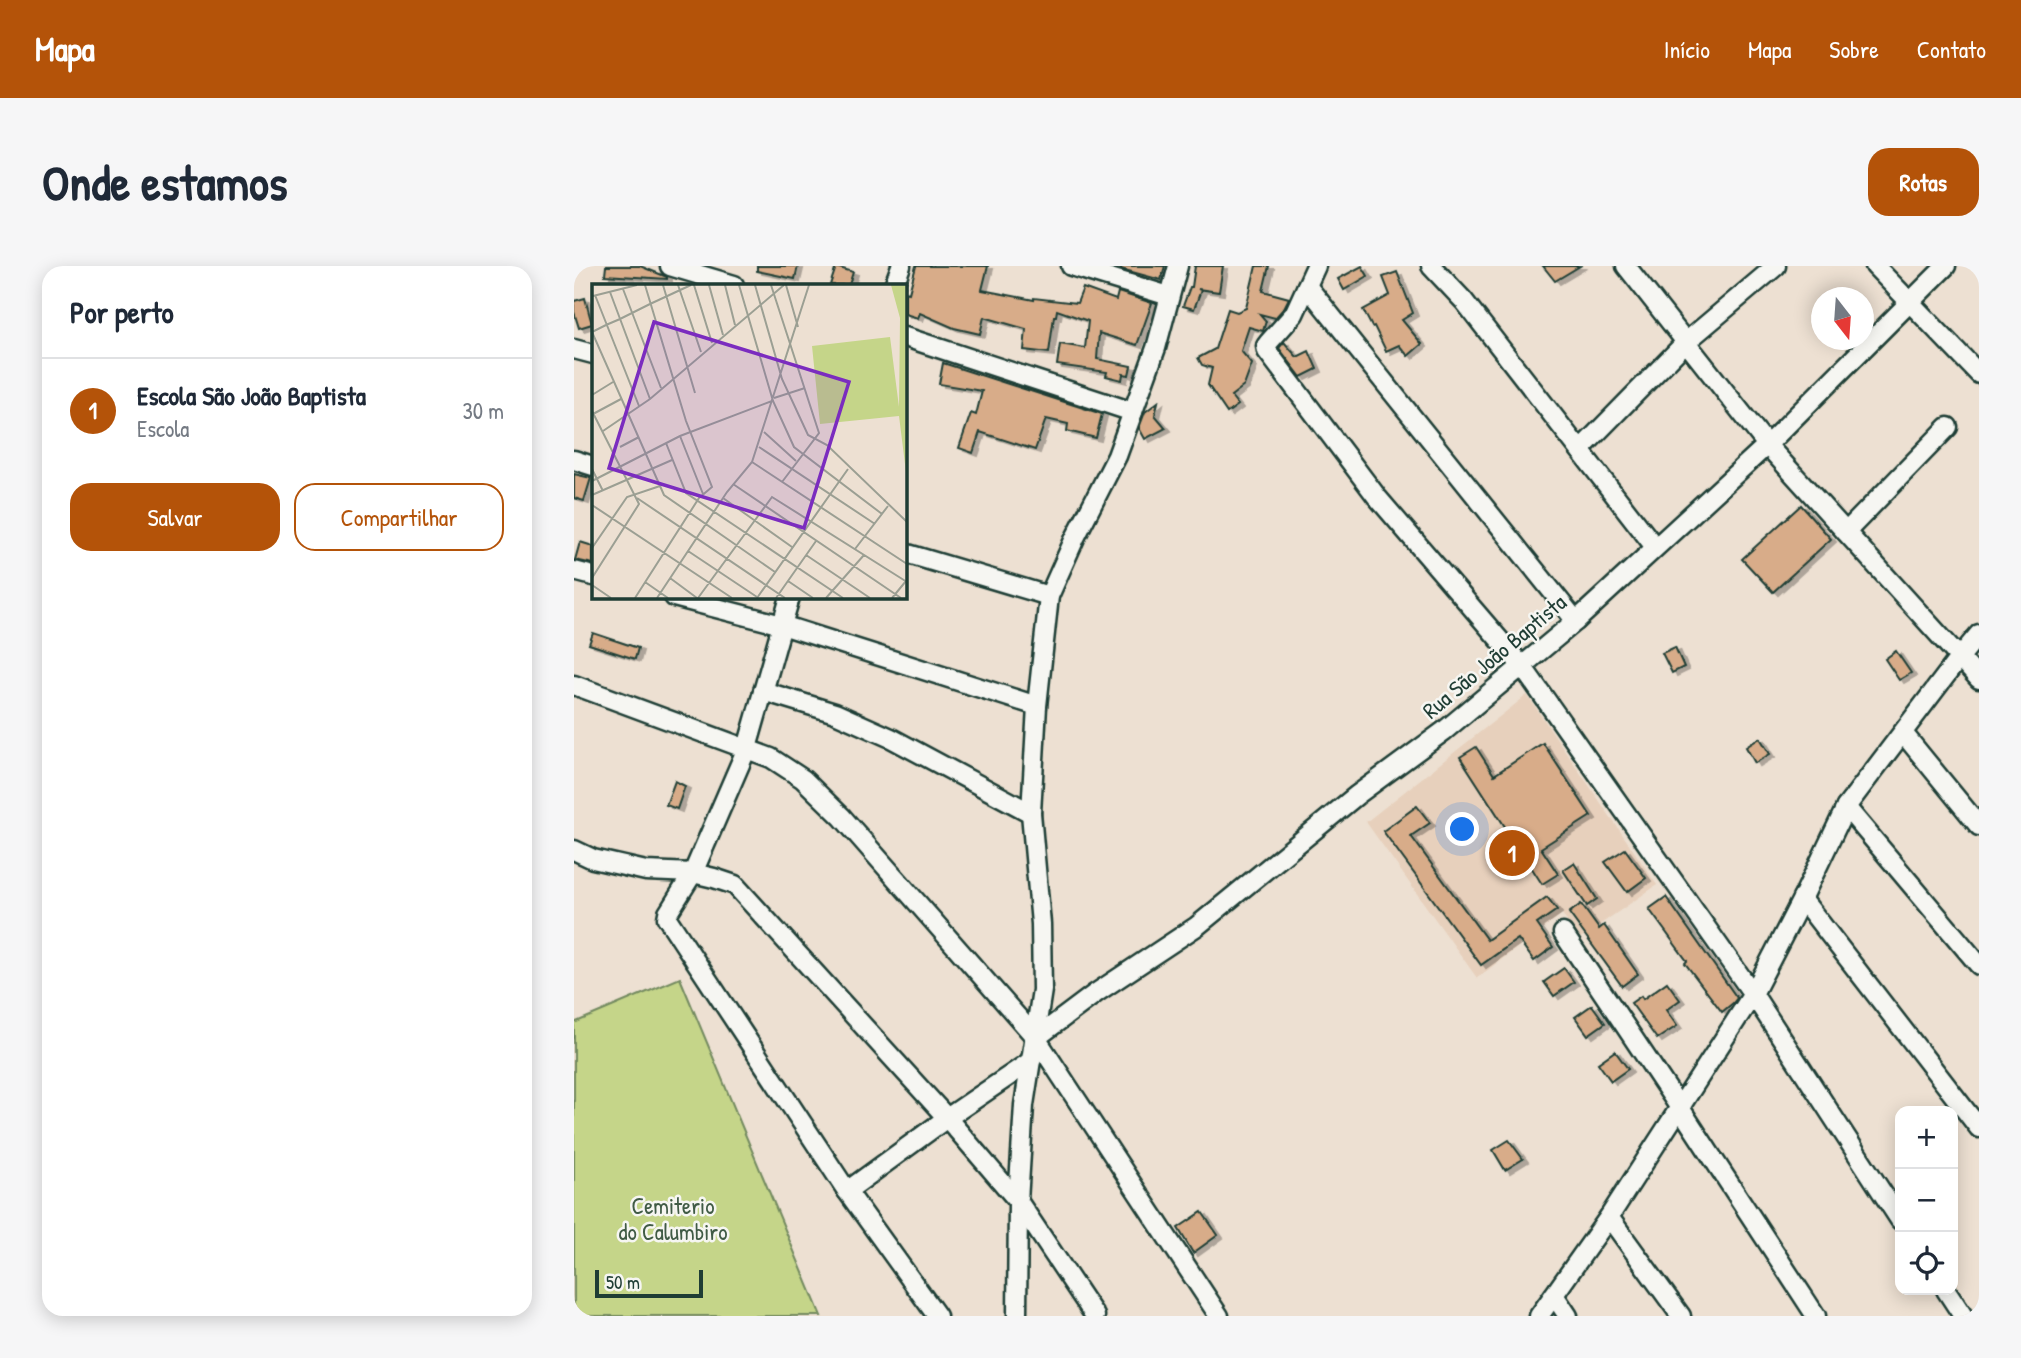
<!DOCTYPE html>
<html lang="pt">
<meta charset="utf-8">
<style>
:root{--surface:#fff;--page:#f6f6f7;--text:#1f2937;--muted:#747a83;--line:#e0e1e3;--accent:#b45309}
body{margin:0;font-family:"Patrick Hand",sans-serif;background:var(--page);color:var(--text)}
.controls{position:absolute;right:21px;bottom:21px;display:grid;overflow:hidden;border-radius:14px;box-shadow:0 4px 18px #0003}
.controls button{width:63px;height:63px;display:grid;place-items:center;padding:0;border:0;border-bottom:2px solid var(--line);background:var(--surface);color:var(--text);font:35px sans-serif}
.compass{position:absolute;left:1237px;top:21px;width:63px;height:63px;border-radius:50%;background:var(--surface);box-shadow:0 4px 18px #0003;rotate:163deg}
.scale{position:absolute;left:21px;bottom:18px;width:108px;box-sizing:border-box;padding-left:7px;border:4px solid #1f3d34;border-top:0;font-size:19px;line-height:24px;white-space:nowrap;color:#1f3d34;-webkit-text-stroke:5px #f6f6f2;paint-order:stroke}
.you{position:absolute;left:889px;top:564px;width:24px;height:24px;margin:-18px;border:5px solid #fff;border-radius:50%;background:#1a73e8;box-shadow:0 0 0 10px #1a73e833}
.badge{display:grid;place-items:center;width:46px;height:46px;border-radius:50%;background:var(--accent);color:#fff;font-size:23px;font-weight:700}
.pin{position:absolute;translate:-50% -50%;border:4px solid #fff;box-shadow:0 2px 7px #0006}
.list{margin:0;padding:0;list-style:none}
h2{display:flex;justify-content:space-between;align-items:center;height:91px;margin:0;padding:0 28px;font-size:30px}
h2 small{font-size:23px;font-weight:400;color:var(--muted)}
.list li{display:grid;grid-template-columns:46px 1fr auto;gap:21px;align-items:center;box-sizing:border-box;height:105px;padding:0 28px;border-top:2px solid var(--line)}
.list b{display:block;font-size:26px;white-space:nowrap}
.list p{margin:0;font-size:23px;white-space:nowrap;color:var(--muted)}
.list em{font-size:23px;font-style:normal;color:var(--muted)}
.actions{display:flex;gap:14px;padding:21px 28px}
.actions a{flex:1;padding:16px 0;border:2px solid var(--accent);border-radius:21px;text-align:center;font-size:24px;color:var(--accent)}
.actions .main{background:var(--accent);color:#fff}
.icon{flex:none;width:38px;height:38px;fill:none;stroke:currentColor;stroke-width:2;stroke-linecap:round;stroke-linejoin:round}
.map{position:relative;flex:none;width:1405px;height:1050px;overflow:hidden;border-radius:21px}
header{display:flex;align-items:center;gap:42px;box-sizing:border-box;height:98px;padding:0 35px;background:var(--accent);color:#fff}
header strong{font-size:33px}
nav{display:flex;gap:38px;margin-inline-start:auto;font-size:24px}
.intro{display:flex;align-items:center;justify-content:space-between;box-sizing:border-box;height:168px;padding:0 42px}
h1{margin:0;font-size:49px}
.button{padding:18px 32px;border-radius:21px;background:var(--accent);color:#fff;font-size:24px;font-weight:700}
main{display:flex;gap:42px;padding:0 42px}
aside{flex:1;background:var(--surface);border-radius:21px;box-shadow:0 4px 18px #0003}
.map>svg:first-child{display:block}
.built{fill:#e7d0bc}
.green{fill:#c5d589;stroke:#72895e;stroke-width:2}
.building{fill:#d8ac89;stroke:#1f3d34;stroke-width:2;filter:url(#shadow)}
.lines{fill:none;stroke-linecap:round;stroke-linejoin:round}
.minor-casing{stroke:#1f3d34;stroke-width:23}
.minor{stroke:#f6f6f2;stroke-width:18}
.labels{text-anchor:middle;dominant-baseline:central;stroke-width:5;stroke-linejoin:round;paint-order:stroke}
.street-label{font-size:23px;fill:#1f3d34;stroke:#f6f6f2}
.park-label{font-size:23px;fill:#405b45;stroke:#f6f6f2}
.inset-road{fill:none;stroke:#9b9f93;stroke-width:2}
.view{fill:#7b2cbf;fill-opacity:0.15;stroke:#7b2cbf;stroke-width:3.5}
.inset-edge{fill:none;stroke:#1f3d34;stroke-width:3.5}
</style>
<header>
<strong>Mapa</strong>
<nav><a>Início</a><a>Mapa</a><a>Sobre</a><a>Contato</a></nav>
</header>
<div class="intro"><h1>Onde estamos</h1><a class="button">Rotas</a></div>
<main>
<aside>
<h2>Por perto<small></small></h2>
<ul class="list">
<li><span class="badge">1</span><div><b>Escola São João Baptista</b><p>Escola</p></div><em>30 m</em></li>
</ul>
<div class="actions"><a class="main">Salvar</a><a>Compartilhar</a></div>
</aside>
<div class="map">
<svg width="1405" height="1050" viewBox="0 0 1405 1050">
<defs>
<filter id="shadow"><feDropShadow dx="5" dy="3" stdDeviation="0" flood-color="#0004"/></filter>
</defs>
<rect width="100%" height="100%" fill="#ede0d2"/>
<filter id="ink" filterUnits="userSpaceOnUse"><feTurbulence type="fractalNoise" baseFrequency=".0143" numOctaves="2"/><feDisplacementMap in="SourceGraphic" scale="14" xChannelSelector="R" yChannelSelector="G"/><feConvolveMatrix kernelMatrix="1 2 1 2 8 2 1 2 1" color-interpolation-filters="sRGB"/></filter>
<g filter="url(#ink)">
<!-- built -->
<polygon class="built" points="953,429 1083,619 1005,673 988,648 903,712 792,556"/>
<!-- green -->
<polygon class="green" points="106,712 247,1050 0,1050 0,757"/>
<!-- building -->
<g class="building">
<polygon points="32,0 66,0 93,11 93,13 31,9"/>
<polygon points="183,0 224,0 221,13 183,5"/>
<polygon points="342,0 414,0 408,24 460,34 460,32 503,37 509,22 542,34 544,26 578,37 563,79 525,67 523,93 557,100 555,109 549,108 548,114 532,110 533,106 483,99 486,78 511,82 514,55 483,44 482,50 480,50 475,87 450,84 452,63 410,51 406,68 380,62 346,47 344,52 331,48 331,26 335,27"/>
<polygon points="547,0 591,0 587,14 547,3"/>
<polygon points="621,0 649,0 645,26 624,23 627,24 620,43 609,40 616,21 618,21"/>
<polygon points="682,0 695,0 689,25 715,32 710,42 701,52 686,48 692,55 689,65 675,61 667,85 678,98 670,120 657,130 664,139 653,147 634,119 638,102 628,99 624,92 641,83 654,43 663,46 672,42"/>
<polygon points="788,0 794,10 770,24 764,13"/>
<polygon points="969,0 1006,0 981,15"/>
<polygon points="262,1 279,6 275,19 256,19"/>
<polygon points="823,6 839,47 828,54 848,78 834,90 825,79 812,85 800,60 798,61 789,44 816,29 809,11"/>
<polygon points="11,32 18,58 5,62 0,46 0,35"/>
<polygon points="710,76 723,91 735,85 743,103 727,111 705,82"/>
<polygon points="369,97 528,148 522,172 493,165 494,158 472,153 461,184 406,166 399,187 385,182 397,147 402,149 408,125 365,118"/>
<polygon points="584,136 581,149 592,162 571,173 565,162 571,146"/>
<polygon points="0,208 17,212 10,235 0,232"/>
<polygon points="1227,239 1257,273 1199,326 1168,293"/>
<polygon points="6,276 19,280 19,298 1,294"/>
<polygon points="19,367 64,382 61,393 15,378"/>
<polygon points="1101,381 1110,401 1098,407 1088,387"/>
<polygon points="1322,385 1337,407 1325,414 1311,393"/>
<polygon points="1186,472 1196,488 1181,497 1172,481"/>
<polygon points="969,477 1017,550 967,582 984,608 968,618 886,491 902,481 920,509"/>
<polygon points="101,515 111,520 103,543 92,539"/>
<polygon points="843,540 856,557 837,570 913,674 973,631 983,644 963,658 979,681 960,695 944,673 907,699 809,565"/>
<polygon points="1051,583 1072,612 1053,626 1031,596"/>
<polygon points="1000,597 1023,633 1013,640 989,604"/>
<polygon points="1092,631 1163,732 1159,737 1148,746 1111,697 1113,695 1075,643"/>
<polygon points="1007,638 1025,663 1030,659 1064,708 1048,720 995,647"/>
<polygon points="990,702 1000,716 980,730 970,716"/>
<polygon points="1093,716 1106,734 1092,744 1103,760 1083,773 1057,737 1067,730 1069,733"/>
<polygon points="1018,739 1031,757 1014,769 1001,751"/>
<polygon points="1041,785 1054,803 1037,815 1024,797"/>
<polygon points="935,874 949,893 931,904 919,884"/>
<polygon points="628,946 644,969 619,987 604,962"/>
</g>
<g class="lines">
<!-- minor casing -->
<g class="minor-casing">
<g id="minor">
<polyline points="96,0 160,19"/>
<polyline points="497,0 595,30"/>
<polyline points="742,0 720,48 695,76 692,80 693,85 803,231 948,400 1179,728 1326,954"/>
<polyline points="857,0 890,35 1081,281"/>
<polyline points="1052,0 1193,179 1405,413"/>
<polyline points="1301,0 1405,108"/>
<polyline points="320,19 327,0"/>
<polyline points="733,20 1002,355"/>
<polyline points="331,71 559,146"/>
<polyline points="0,83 19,88"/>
<polyline points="1006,184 1112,76 1202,0"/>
<polyline points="0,194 19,200"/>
<polyline points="1272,266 1374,161"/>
<polyline points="331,287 475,330"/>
<polyline points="0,305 19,310"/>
<polyline points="100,331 208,359 463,440"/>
<polyline points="216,331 173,482 119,607 94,647 93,652 273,925 363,1050"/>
<polyline points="0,419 197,492 229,513 268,551 462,772 645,1050"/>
<polyline points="189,425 261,447 317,472 457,547"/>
<polyline points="1329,467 1405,560"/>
<polyline points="1272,541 1405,699"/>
<polyline points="0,584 19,593 72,605 119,607 140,612 161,619 373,852 444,935 521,1050"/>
<polyline points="1228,633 1405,862"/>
<polyline points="989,667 1106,842 1242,1050"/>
<polyline points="462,772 522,727 623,660 783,529 870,465 1002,355 1193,179 1372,0"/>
<polyline points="273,925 373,852 457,795"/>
<polyline points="1035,951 1107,1050"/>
<polyline points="1372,1024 1389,1050"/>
<polyline points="980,1029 994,1050"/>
<polyline points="443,1050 444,935 450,839 468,724 467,658 457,547 463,440 475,330 501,272 543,190 582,82 604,0"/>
<polyline points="965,1050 1035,951 1179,728 1228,633 1272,541 1385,392 1405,368"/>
</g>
</g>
<!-- minor -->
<use href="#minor" class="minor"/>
</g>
</g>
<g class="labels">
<!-- street labels -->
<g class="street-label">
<text transform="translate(920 390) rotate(-40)">Rua São João Baptista</text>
</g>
<!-- park labels -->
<g class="park-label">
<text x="99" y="939">Cemiterio<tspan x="99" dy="26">do Calumbiro</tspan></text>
</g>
</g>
<!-- overview -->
<g transform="translate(18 18)">
<rect width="315" height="315" fill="#ede0d2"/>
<path d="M299 1H315V196L307 132 228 140 220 62 298 53 307 123 308 34Z" fill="#c5d589"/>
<path class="inset-road" d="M71 1 103 109M86 1 109 68M99 1 58 20 28 35 14 41 0 48 72 211 183 288M102 1 120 59M117 1 131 51M133 1 143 41M147 1 181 117 202 163 290 230M163 1 190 95 216 151 235 161 315 238M179 1 227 149 190 198M194 1 206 43M31 5 69 104M18 8 58 115M3 11 47 122M1 12 45 1M0 111 21 98M182 114 213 104M0 127 47 220 0 294M1 130 29 115M11 147 58 115 192 1M172 148 204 177M88 152 111 210M74 159 94 209 251 314M28 163 47 153M167 163 283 240M160 178 315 280M0 185 11 207M0 197 88 152 180 117M141 200 309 314M0 211 80 176M45 214 193 314M131 214 200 263M0 221 140 314M0 264 35 213 68 202M263 265 296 222M96 267 165 313M214 271 278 314M78 294 105 314M196 297 221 314M53 298 76 314M0 301 19 314M43 314 107 214 120 203 94 137 53 1M65 314 135 208 160 178 217 1M106 314 180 213 315 298M165 314 256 185M184 314 224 257M234 314 272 271M300 314 314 297"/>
<path class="view" d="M62 38 257 98 212 244 17 184Z"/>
<rect width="315" height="315" class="inset-edge"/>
</g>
</svg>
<div class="controls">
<button>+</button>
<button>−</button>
<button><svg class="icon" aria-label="locate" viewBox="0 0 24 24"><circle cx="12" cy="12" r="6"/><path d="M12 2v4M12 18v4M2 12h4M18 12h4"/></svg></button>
</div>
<svg class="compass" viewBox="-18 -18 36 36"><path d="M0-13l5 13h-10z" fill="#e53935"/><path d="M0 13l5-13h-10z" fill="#747a83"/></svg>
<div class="scale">50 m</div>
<div class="you"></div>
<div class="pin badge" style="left:938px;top:587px">1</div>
</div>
</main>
